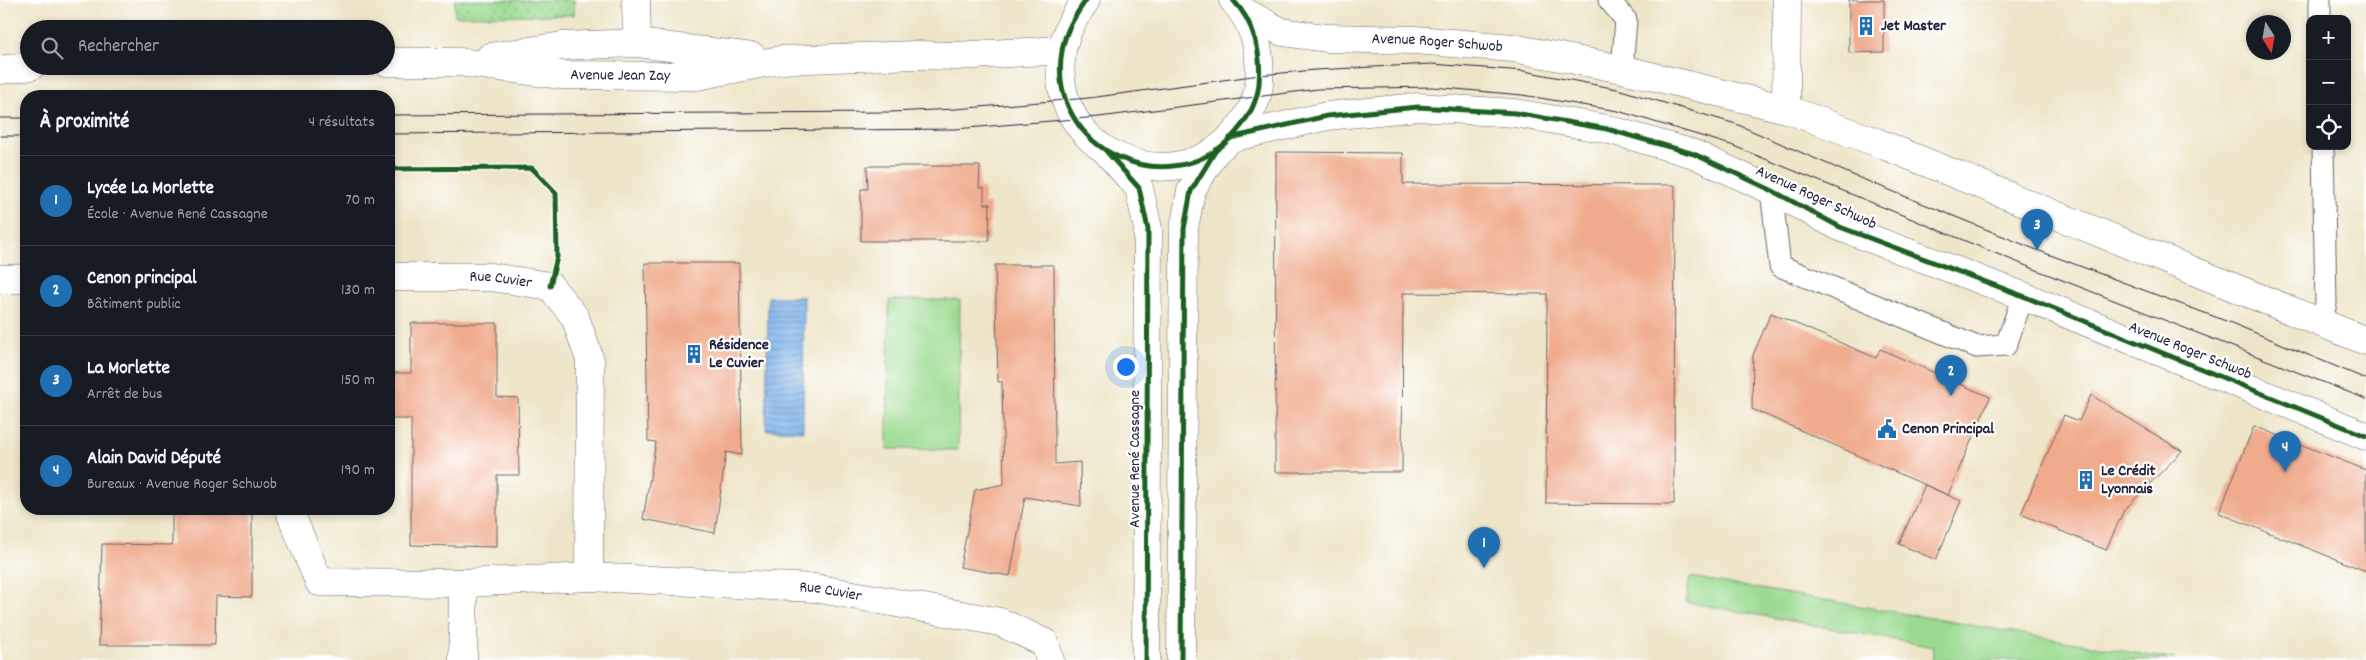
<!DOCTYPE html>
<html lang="fr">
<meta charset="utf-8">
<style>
:root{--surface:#171b24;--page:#242831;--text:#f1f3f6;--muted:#9ea1a6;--line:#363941;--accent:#1f6fb2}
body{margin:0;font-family:Dekko,sans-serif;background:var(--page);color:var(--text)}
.controls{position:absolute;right:15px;top:15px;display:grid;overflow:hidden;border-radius:10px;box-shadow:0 2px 8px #0003}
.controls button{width:45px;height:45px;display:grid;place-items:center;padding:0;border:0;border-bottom:1px solid var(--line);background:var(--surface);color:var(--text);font:25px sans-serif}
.compass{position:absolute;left:2246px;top:15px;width:45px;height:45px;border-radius:50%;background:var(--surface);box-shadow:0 2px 8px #0003;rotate:169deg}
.you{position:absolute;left:1125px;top:366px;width:18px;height:18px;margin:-12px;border:4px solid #fff;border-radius:50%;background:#1a73e8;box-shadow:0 0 0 8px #1a73e833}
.badge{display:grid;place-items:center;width:32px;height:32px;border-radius:50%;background:var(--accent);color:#fff;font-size:16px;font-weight:700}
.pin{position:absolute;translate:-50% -41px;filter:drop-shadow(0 1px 2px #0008)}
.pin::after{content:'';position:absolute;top:26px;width:18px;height:15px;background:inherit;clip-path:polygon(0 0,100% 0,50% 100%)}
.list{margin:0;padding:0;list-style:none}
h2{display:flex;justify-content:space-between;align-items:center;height:65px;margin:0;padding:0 20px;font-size:21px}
h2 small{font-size:16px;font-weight:400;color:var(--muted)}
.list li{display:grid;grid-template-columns:32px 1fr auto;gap:15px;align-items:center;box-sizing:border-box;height:90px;padding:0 20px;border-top:1px solid var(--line)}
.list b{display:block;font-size:19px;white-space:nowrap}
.list p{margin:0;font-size:16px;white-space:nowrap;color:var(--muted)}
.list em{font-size:16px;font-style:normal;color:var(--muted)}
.icon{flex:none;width:28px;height:28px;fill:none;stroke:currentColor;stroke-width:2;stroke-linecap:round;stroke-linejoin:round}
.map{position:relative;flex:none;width:2366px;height:660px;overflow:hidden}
.search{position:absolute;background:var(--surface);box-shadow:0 2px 8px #0003;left:20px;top:20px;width:375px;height:55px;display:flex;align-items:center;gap:12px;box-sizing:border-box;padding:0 18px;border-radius:28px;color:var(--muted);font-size:19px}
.panel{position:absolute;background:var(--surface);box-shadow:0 2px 8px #0003;left:20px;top:90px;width:375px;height:425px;border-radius:20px}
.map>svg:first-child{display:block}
.green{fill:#9bdb91;stroke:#5e7e66}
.park{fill:url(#park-dots);stroke:#5e7e66}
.water{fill:url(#water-rules);stroke:#4e6992}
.building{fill:#f0ab8d}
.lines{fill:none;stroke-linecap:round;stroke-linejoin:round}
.service-casing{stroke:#69666c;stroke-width:23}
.minor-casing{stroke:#69666c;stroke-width:29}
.tertiary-casing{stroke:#69666c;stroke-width:29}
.secondary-casing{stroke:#69666c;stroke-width:29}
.service{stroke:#fff;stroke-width:21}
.minor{stroke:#fff;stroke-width:28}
.tertiary{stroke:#fff;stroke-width:28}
.secondary{stroke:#fff;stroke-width:28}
.tram{stroke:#22223b;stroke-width:1}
.cycleway-casing{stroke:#fff;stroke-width:8}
.cycleway{stroke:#1b5e20;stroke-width:5}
.labels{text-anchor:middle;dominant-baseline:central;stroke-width:4.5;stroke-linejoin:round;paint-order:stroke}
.poi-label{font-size:16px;font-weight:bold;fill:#22223b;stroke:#fff;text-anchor:start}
.street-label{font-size:16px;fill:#22223b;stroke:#fff}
</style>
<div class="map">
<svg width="2366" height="660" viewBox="0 0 2366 660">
<defs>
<pattern id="park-dots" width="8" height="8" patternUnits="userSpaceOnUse" patternTransform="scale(1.25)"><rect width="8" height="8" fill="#9bdb91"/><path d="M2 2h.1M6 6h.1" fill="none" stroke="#85bc7e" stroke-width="1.8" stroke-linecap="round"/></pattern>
<pattern id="water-rules" width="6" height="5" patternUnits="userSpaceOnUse" patternTransform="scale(1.25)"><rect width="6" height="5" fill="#7bb0e9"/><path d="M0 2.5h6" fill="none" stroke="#648fbe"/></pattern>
</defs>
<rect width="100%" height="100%" fill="#fff"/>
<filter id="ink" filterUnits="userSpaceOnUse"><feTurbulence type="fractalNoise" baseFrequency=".02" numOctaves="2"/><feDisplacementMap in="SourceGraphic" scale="10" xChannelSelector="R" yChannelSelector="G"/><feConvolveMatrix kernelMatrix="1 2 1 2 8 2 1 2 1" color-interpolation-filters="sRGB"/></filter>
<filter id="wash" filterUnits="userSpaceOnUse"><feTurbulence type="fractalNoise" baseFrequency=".0096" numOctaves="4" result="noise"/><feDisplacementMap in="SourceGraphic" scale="20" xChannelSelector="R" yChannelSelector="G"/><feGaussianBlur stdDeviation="1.12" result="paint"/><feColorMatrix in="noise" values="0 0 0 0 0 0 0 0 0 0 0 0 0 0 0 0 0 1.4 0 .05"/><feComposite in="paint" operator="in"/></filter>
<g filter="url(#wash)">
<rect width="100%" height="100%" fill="#eee5c8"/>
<!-- green -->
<g class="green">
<polygon points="889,300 960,300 958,450 887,449"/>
<polygon points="1690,577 2176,660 1932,660 1934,647 1686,602"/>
</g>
<!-- park -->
<polygon class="park" points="455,0 574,0 574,15 455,16"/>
<!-- water -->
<polygon class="water" points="768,297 804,297 803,431 766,430"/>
<g id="blocks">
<!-- building -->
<g class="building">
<polygon points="1849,0 1884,0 1884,52 1849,53"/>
<polygon points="1276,152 1403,153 1403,184 1675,185 1674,504 1546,503 1547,294 1403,293 1402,472 1275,472"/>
<polygon points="867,166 980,166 979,188 984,188 984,204 990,204 989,241 861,241 861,189 868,189"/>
<polygon points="645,263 739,263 742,455 726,452 715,533 643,519 656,442 648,441"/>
<polygon points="995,265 1054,265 1055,464 1080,462 1081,506 1025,497 1010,576 960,567 975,490 1004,484 1002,382 998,382"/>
<polygon points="1771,313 1876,358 1880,349 1990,397 1948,495 1752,409 1753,355"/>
<polygon points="411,323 497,323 497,397 518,398 519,475 497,475 497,547 411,545 411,419 389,419 389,373 411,373"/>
<polygon points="2091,395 2182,451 2124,510 2106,550 2021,514 2064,415 2079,421"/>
<polygon points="2254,426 2366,470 2366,571 2219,513"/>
<polygon points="1925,485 1961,501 1936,560 1899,544"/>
<polygon points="172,509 252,509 252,597 216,596 215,645 99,645 102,544 172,545"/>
</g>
</g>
</g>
<g filter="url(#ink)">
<use href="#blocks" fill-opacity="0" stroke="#69666c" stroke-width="1"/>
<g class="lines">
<!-- service casing -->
<g class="service-casing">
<g id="service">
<polyline points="1609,0 1626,20 1622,69"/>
<polyline points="2320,0 2320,19"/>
<polyline points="1771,190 1780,266 1977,347 2006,345 2023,296"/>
<polyline points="2321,322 2326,304 2323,146"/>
</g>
</g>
<!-- minor casing -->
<g class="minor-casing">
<g id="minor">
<polyline points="636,0 637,43"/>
<polyline points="1786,109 1787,0"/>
<path id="s1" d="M389 277H491L550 286 575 317 590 360 589 577"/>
<polyline points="0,279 26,279"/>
<path id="s2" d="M290 512 319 582 463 583 589 577 815 588 1000 622 1045 643 1050 660"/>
<polyline points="463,583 463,660"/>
</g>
</g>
<!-- tertiary casing -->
<g class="tertiary-casing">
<g id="tertiary">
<path id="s3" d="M1243 11 1282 32 1326 38 1415 40 1513 48 1622 69 1786 109 1876 142 2366 341"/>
<polyline points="490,57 562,46 637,43 753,57"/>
<path id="s4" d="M386 62H459L562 75 697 76 780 60 916 55 955 56 1062 50"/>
<polyline points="0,70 31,66"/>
<polyline points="1230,138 1327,116 1418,107 1515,113 1607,129 1694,154 1771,190 1840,227 2023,296 2366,436"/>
</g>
</g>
<!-- secondary casing -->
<g class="secondary-casing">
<g id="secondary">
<path d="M1086 0C1075 16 1065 31 1062 51 1045 151 1173 208 1237 131 1249 117 1257 102 1259 84 1262 53 1254 22 1233 0"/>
<polyline points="1107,152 1139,188 1148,229 1146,660"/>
<polyline points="1181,660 1184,229 1191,191 1216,150"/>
</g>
</g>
<!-- service -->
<use href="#service" class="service"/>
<!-- minor -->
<use href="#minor" class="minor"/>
<!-- tertiary -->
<use href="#tertiary" class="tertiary"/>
<!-- secondary -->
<use href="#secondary" class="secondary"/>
<!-- tram -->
<g class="tram">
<polyline points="389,115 891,112 955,109 1089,98 1260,75 1315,70 1432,64 1524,71 1617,89 1736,124 1855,176 2037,250 2234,324 2366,379"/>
<polyline points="0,118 26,118"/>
<polyline points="389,134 955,129 1099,117 1318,89 1433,87 1522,95 1618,111 1731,145 2034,269 2366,399"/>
<polyline points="0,136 26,136"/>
</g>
<!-- cycleway casing -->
<g class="cycleway-casing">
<g id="cycleway">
<path d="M1086 0C1075 16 1065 31 1062 51 1045 151 1173 208 1237 131 1249 117 1257 102 1259 84 1262 53 1254 22 1233 0"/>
<polyline points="1230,138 1327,116 1418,107 1515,113 1607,129 1694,154 1771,190 1840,227 2023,296 2366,436"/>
<polyline points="1107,152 1139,188 1148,229 1146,660"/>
<polyline points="389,169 532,168 556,193 557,257 550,286"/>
<polyline points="1181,660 1184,229 1191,191 1216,150"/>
</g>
</g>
<!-- cycleway -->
<use href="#cycleway" class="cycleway"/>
</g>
</g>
<!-- icons -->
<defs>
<g id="building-bare" transform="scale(1.5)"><path d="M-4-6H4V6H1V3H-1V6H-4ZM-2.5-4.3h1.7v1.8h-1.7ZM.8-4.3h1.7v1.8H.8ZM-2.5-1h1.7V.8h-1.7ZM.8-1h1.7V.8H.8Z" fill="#1f6fb2" stroke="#fff" stroke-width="2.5" paint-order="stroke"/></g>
<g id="civic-bare" transform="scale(1.5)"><path d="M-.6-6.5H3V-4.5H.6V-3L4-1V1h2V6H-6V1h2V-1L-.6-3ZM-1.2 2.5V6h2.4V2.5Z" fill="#1f6fb2" stroke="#fff" stroke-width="2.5" paint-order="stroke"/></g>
</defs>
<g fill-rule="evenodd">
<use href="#building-bare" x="1866" y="26"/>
<use href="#building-bare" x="694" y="354"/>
<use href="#civic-bare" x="1887" y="429"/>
<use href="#building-bare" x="2086" y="480"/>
</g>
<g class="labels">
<!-- poi labels -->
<g class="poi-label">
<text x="1881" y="26">Jet Master</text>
<text x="709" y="345">Résidence<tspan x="709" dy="18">Le Cuvier</tspan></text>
<text x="1902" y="429">Cenon Principal</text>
<text x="2101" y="471">Le Crédit<tspan x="2101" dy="18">Lyonnais</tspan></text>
</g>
<!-- street labels -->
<g class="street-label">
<text stroke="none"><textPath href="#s3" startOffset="200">Avenue Roger Schwob</textPath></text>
<text stroke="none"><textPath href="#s4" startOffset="235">Avenue Jean Zay</textPath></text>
<text transform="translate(1816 198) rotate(25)">Avenue Roger Schwob</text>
<text stroke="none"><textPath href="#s1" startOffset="112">Rue Cuvier</textPath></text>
<text transform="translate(2190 351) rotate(22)">Avenue Roger Schwob</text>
<text transform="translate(1135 459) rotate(-90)">Avenue René Cassagne</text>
<text stroke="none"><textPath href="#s2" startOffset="588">Rue Cuvier</textPath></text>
</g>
</g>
</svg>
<div class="controls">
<button>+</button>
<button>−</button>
<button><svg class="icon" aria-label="locate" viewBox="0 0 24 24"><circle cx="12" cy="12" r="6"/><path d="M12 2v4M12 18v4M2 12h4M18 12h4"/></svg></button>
</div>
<svg class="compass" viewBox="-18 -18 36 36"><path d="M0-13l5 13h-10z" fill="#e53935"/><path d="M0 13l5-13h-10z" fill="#9ea1a6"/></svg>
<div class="you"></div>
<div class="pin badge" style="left:1484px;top:568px">1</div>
<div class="pin badge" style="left:1951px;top:396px">2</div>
<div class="pin badge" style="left:2037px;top:250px">3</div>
<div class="pin badge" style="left:2285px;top:472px">4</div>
<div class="search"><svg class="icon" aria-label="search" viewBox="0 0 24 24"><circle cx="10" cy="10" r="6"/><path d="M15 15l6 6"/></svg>Rechercher</div>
<section class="panel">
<h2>À proximité<small>4 résultats</small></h2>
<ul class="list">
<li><span class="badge">1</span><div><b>Lycée La Morlette</b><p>École · Avenue René Cassagne</p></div><em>70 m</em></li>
<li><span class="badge">2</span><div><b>Cenon principal</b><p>Bâtiment public</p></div><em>130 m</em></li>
<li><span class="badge">3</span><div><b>La Morlette</b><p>Arrêt de bus</p></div><em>150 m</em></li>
<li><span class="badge">4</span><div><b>Alain David Député</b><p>Bureaux · Avenue Roger Schwob</p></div><em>190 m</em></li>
</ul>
</section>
</div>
